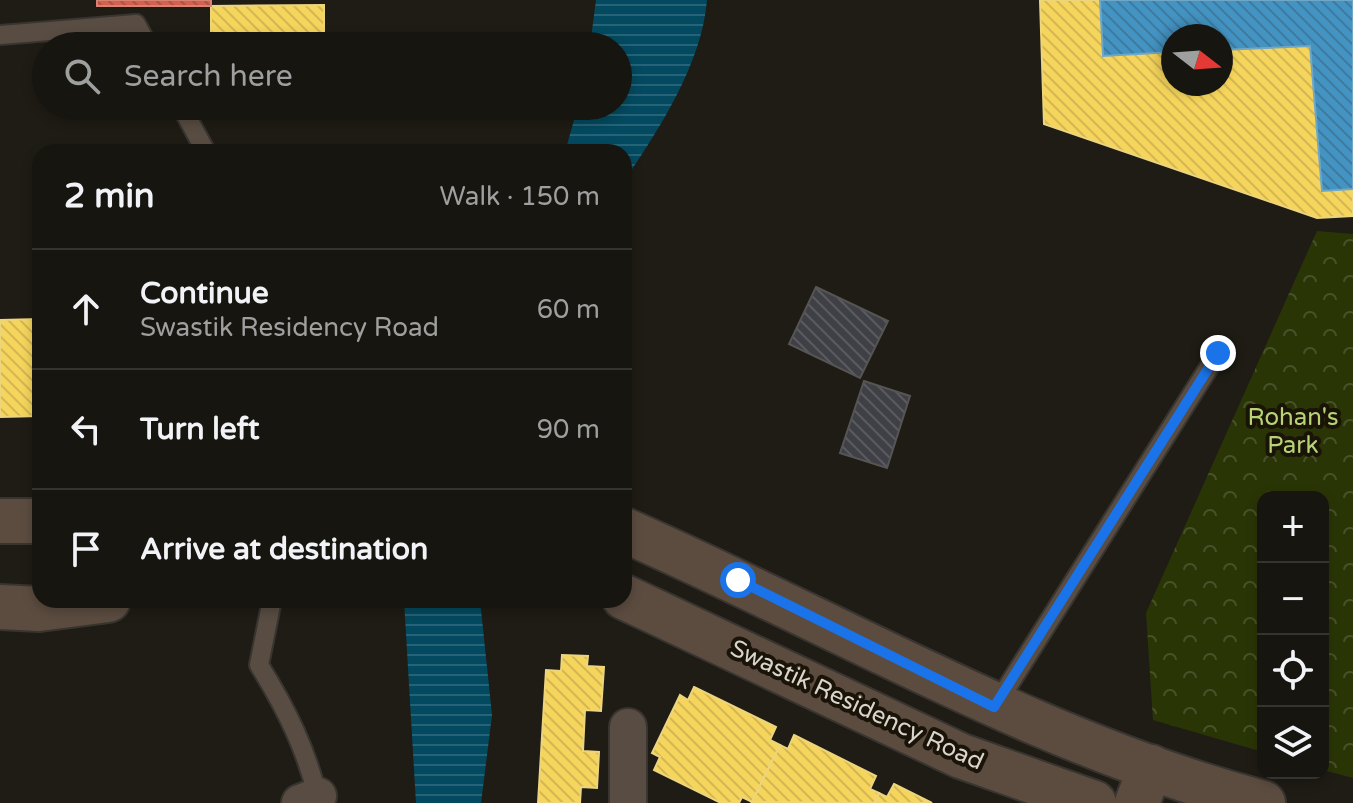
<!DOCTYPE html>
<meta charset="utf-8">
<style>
:root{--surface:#171510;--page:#24221e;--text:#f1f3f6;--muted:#9e9f9f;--line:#363430}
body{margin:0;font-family:"Varela Round",sans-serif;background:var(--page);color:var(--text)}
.controls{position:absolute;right:24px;bottom:24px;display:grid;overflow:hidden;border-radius:16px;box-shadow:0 4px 12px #0003}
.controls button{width:72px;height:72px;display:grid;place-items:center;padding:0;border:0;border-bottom:2px solid var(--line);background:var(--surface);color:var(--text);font:40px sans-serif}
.compass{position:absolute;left:1161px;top:24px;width:72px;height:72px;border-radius:50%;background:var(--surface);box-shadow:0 4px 12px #0003;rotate:107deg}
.stop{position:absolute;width:24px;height:24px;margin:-18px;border:6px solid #1a73e8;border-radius:50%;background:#fff}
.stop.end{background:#1a73e8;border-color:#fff;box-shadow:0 2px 8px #0008}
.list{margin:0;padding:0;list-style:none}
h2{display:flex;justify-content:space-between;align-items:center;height:104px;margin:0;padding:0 32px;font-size:34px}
h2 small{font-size:26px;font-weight:400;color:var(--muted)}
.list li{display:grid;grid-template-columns:52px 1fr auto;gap:24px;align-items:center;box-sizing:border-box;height:120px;padding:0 32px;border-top:2px solid var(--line)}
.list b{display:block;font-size:30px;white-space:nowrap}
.list p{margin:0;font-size:26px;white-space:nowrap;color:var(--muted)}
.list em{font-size:26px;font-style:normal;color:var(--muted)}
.icon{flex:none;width:44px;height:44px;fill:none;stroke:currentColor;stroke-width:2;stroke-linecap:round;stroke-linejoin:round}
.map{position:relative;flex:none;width:1353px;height:803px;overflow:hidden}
.search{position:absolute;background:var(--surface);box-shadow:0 4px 12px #0003;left:32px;top:32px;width:600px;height:88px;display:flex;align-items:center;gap:20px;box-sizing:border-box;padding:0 28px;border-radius:44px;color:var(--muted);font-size:30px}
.panel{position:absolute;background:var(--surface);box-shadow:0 4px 12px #0003;left:32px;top:144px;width:600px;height:464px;border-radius:24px}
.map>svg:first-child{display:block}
.park{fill:url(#park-crowns)}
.water{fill:url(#water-rules)}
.homes{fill:url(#homes-back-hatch);stroke:#edd57e;stroke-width:2;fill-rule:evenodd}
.shops{fill:url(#shops-back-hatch);stroke:#d78373;stroke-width:2}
.schools{fill:url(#schools-back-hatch);stroke:#70a7c6;stroke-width:2}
.building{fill:url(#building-back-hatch);stroke:#565554;stroke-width:2}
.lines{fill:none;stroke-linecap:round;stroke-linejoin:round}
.lane-casing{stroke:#383530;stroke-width:22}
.street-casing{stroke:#383530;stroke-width:40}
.secondary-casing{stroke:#383530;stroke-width:48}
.lane{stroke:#594d43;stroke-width:18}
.street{stroke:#594d43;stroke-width:36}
.secondary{stroke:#5c4c40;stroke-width:44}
.route{stroke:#1a73e8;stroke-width:10}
.labels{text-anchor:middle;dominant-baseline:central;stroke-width:8;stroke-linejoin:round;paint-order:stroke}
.park-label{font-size:24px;fill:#b6d475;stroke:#1a1308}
.street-label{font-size:24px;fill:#d9d5cd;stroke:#1a1308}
</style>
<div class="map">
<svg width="1353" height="803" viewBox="0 0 1353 803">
<defs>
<pattern id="park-crowns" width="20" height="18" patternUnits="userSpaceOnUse" patternTransform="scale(2)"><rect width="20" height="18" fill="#2a3506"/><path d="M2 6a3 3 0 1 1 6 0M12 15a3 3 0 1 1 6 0" fill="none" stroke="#485129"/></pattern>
<pattern id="water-rules" width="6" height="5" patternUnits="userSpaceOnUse" patternTransform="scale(2)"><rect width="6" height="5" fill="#034a60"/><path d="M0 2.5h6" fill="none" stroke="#276376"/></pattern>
<pattern id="homes-back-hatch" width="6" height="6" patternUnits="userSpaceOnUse" patternTransform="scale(2)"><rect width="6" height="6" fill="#f6d55c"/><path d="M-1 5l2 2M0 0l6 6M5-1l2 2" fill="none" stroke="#d2b756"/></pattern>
<pattern id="shops-back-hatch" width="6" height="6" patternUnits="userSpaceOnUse" patternTransform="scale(2)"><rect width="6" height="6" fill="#d6604d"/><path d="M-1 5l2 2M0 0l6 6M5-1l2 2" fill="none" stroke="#a95648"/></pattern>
<pattern id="schools-back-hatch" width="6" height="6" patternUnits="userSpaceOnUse" patternTransform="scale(2)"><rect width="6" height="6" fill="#4393c3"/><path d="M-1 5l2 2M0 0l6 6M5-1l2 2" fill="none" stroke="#427a9b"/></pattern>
<pattern id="building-back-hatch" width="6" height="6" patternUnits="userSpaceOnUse" patternTransform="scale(2)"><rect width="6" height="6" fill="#3f3f46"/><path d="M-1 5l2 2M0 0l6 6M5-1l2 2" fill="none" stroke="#5a5a60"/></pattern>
</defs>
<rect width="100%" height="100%" fill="#1f1c15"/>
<!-- park -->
<polygon class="park" points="1317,231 1353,234 1353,778 1323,770 1323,497 1263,497 1263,752 1153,720 1146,613"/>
<!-- water -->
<g class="water">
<path d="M596 0H707C702 63 659 130 624 181V152H565L578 106H618V46H590Z"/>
<polygon points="404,600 480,600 492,715 481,803 416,803"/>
</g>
<!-- homes -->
<g class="homes">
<path d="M1040 0H1353V216L1317 218 1044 124ZM1173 36H1221V84H1173Z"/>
<polygon points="324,5 324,46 211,46 211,6"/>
<polygon points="40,319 40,416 0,417 0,320"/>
<polygon points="562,655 588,656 587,666 604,667 601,711 585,710 583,751 599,752 597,788 581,787 580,803 538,803 546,670 561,671"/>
<polygon points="694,687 776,727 770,740 780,745 752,802 742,797 739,803 721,803 654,770 660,757 652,753 680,695 688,700"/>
<polygon points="794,735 876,776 870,789 879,793 874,803 752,802 780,745 788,749"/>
<polygon points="894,784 932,803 874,803 879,793 887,797"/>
</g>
<!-- shops -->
<rect class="shops" x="97" y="0" width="114" height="6"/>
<!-- schools -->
<polygon class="schools" points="1100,0 1353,0 1353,189 1322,191 1310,46 1221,50 1221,36 1173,36 1173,52 1103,56"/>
<!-- building -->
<g class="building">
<polygon points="816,287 888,321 860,378 789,344"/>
<polygon points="864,381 910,396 887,468 840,453"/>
</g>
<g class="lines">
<!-- lane casing -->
<g class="lane-casing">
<g id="lane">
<polyline points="0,35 136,24 148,46"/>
<polyline points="181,106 206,152"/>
<path d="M272 600 259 665C287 710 307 751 319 802"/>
<polyline points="996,705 1218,353"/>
</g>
</g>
<!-- street casing -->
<g class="street-casing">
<g id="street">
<polyline points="300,803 318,796"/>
<polyline points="628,803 628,727"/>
</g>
</g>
<!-- secondary casing -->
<g class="secondary-casing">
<g id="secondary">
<polyline points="0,521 40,521"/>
<path d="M624 530C836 623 1038 743 1263 803"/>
<polyline points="624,597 961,756 1094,803"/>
<polyline points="0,607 39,609 108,600"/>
<polyline points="1137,803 1151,767"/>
</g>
</g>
<!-- lane -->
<use href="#lane" class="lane"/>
<!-- street -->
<use href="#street" class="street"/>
<!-- secondary -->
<use href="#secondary" class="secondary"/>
</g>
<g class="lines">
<!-- route -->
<polyline class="route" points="738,580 994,707 1218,353"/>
</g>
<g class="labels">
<!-- park labels -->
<g class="park-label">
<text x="1293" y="417">Rohan's<tspan x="1293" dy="28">Park</tspan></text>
</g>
<!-- street labels -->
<g class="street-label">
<text transform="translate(857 705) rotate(25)">Swastik Residency Road</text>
</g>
</g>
</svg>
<div class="controls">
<button>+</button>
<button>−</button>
<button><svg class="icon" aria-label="locate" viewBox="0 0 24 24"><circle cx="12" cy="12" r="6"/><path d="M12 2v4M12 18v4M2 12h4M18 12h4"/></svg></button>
<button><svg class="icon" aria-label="layers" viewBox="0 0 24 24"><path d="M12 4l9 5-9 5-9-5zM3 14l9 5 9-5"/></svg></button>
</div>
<svg class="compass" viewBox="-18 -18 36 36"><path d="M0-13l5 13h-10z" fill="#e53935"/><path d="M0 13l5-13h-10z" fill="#9e9f9f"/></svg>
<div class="stop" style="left:738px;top:580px"></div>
<div class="stop end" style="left:1218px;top:353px"></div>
<div class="search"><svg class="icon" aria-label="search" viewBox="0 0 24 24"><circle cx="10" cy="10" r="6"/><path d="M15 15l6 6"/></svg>Search here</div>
<section class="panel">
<h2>2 min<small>Walk · 150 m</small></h2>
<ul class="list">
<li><svg class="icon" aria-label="ahead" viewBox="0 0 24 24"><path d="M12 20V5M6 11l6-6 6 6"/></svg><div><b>Continue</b><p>Swastik Residency Road</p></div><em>60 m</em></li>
<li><svg class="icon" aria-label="left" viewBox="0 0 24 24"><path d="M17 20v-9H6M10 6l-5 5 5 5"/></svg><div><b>Turn left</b></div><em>90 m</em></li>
<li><svg class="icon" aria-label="arrive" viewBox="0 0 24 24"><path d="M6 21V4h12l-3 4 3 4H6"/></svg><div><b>Arrive at destination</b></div></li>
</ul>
</section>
</div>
